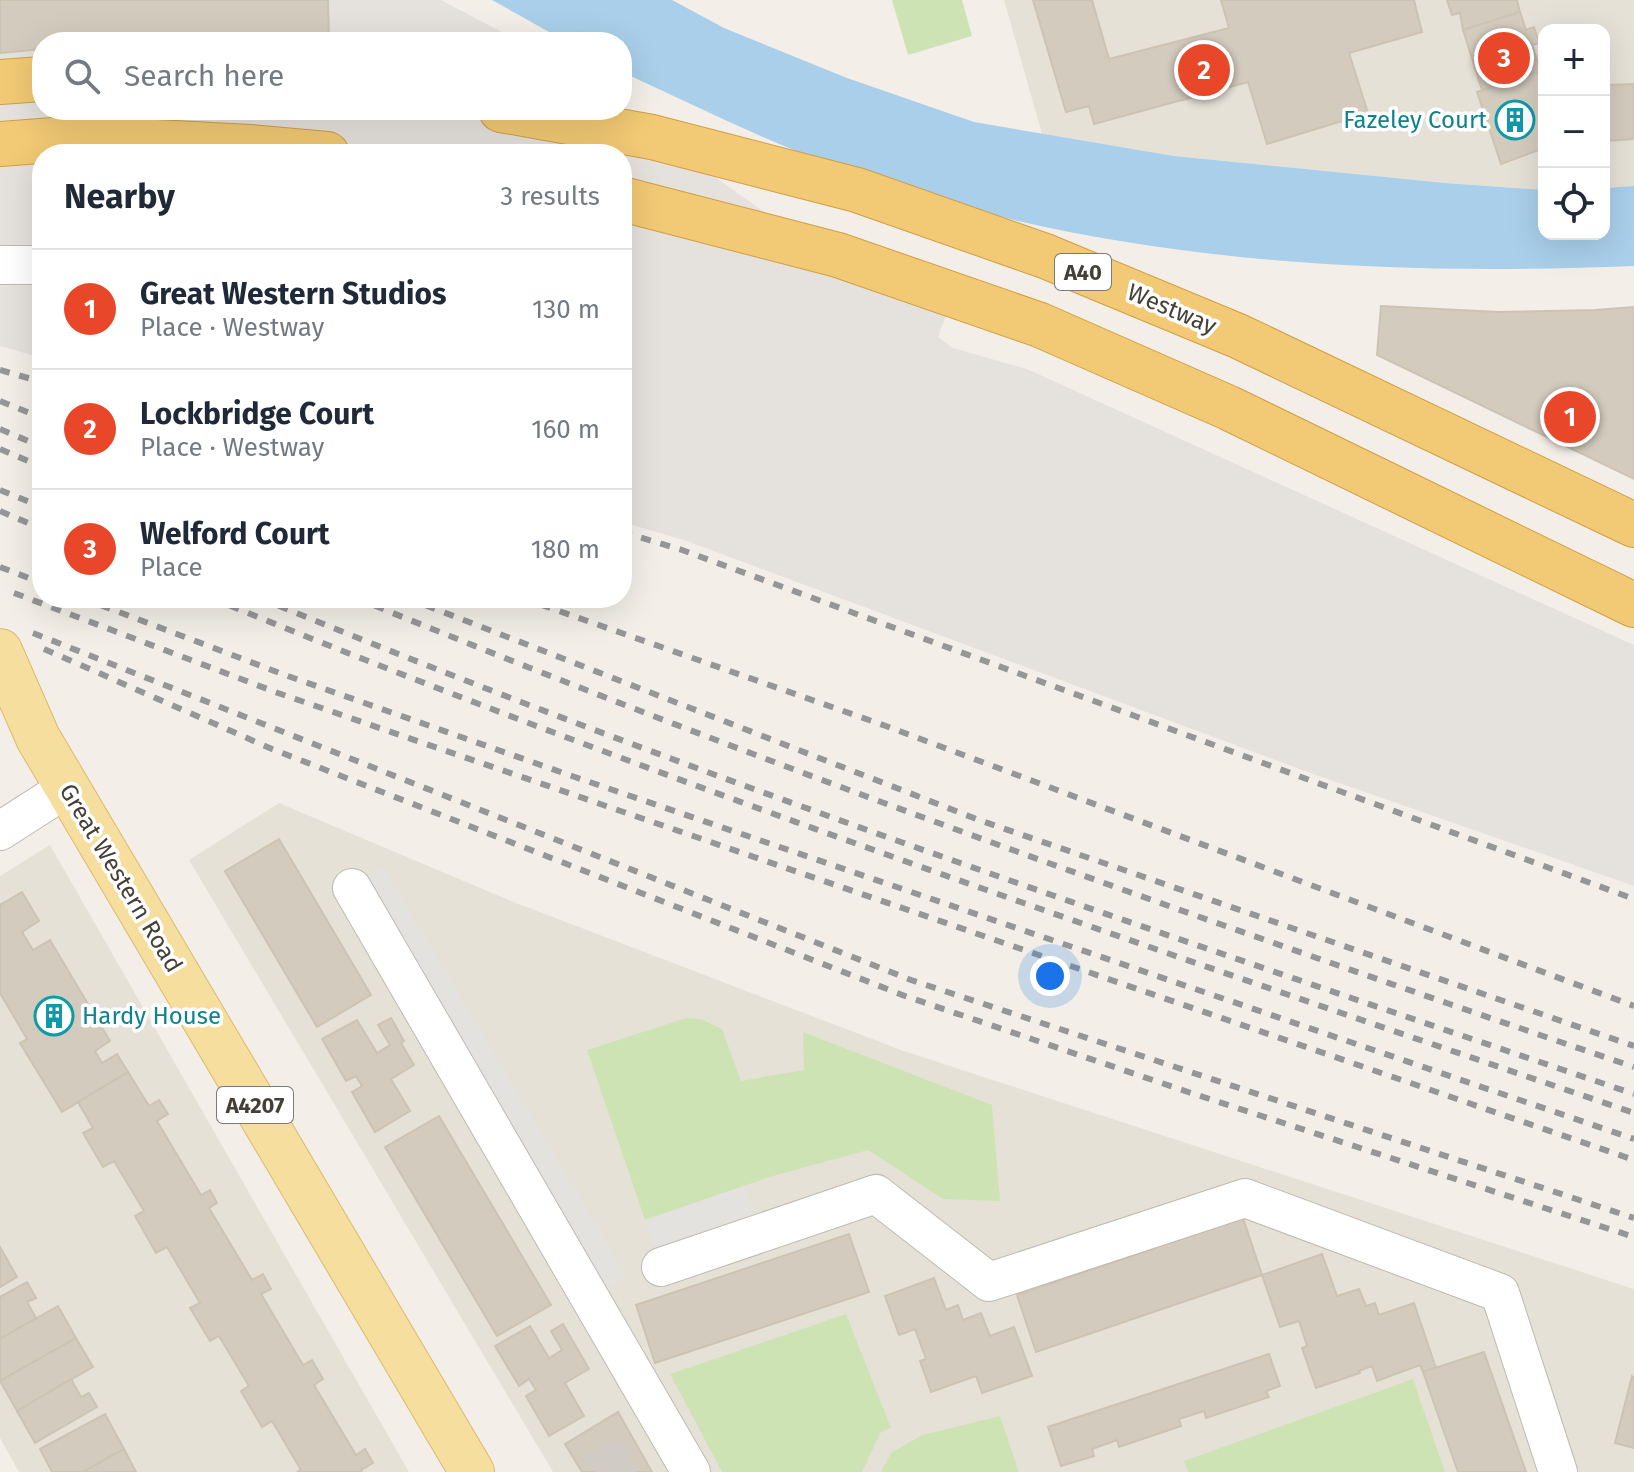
<!DOCTYPE html>
<meta charset="utf-8">
<style>
:root{--surface:#fff;--page:#f2f2f3;--text:#1f2937;--muted:#747a83;--line:#e0e1e3;--accent:#e84829}
body{margin:0;font-family:"Fira Sans",sans-serif;background:var(--page);color:var(--text)}
.controls{position:absolute;right:24px;top:24px;display:grid;overflow:hidden;border-radius:16px;box-shadow:0 8px 32px #0002}
.controls button{width:72px;height:72px;display:grid;place-items:center;padding:0;border:0;border-bottom:2px solid var(--line);background:var(--surface);color:var(--text);font:40px sans-serif}
.you{position:absolute;left:1050px;top:976px;width:28px;height:28px;margin:-20px;border:6px solid #fff;border-radius:50%;background:#1a73e8;box-shadow:0 0 0 12px #1a73e833}
.badge{display:grid;place-items:center;width:52px;height:52px;border-radius:50%;background:var(--accent);color:#fff;font-size:26px;font-weight:700}
.pin{position:absolute;translate:-50% -50%;border:4px solid #fff;box-shadow:0 2px 8px #0006}
.list{margin:0;padding:0;list-style:none}
h2{display:flex;justify-content:space-between;align-items:center;height:104px;margin:0;padding:0 32px;font-size:34px}
h2 small{font-size:26px;font-weight:400;color:var(--muted)}
.list li{display:grid;grid-template-columns:52px 1fr auto;gap:24px;align-items:center;box-sizing:border-box;height:120px;padding:0 32px;border-top:2px solid var(--line)}
.list b{display:block;font-size:30px;white-space:nowrap}
.list p{margin:0;font-size:26px;white-space:nowrap;color:var(--muted)}
.list em{font-size:26px;font-style:normal;color:var(--muted)}
.icon{flex:none;width:44px;height:44px;fill:none;stroke:currentColor;stroke-width:2;stroke-linecap:round;stroke-linejoin:round}
.map{position:relative;flex:none;width:1634px;height:1472px;overflow:hidden}
.search{position:absolute;background:var(--surface);box-shadow:0 8px 32px #0002;left:32px;top:32px;width:600px;height:88px;display:flex;align-items:center;gap:20px;box-sizing:border-box;padding:0 28px;border-radius:32px;color:var(--muted);font-size:30px}
.panel{position:absolute;background:var(--surface);box-shadow:0 8px 32px #0002;left:32px;top:144px;width:600px;height:464px;border-radius:32px}
.map>svg:first-child{display:block}
.residential{fill:#e6e1d7}
.industrial{fill:#e5e1dd}
.green{fill:#cee3b4}
.parking{fill:#e4e2df}
.water{fill:#a9cfea}
.building{fill:#d3cbbe;stroke:#cdc3b2;stroke-width:2}
.lines{fill:none;stroke-linecap:round;stroke-linejoin:round}
.minor-tunnel{stroke:#d0ccc5;stroke-width:38;stroke-dasharray:38 19;stroke-linecap:butt}
.minor-casing{stroke:#c0baae;stroke-width:40}
.major-casing{stroke:#dabb6f;stroke-width:46}
.highway-casing{stroke:#d19e44;stroke-width:46}
.minor{stroke:#fff;stroke-width:38}
.major{stroke:#f6de9e;stroke-width:44}
.highway{stroke:#f2c974;stroke-width:44}
.rail{stroke:#969696;stroke-width:6;stroke-dasharray:10 10;stroke-linecap:butt}
.labels{text-anchor:middle;dominant-baseline:central;stroke-width:7;stroke-linejoin:round;paint-order:stroke}
.shield{fill:#fff;stroke:#7d7973;stroke-width:2}
.shield-label{font-size:22px;font-weight:bold;fill:#454037}
.culture-label{font-size:24px;fill:#0d838f;stroke:#fff;text-anchor:end}
.street-label{font-size:24px;fill:#454037;stroke:#fff}
</style>
<div class="map">
<svg width="1634" height="1472" viewBox="0 0 1634 1472">
<rect width="100%" height="100%" fill="#f3efe8"/>
<!-- residential -->
<g class="residential">
<polygon points="1004,0 1634,0 1634,186 1604,188 1604,30 1544,30 1544,190 1445,183 1174,156 1042,134"/>
<polygon points="279,803 511,901 901,1050 1634,1289 1634,1472 553,1472 189,860"/>
<polygon points="50,845 409,1472 19,1472 0,1438 0,876"/>
</g>
<!-- industrial -->
<polygon class="industrial" points="0,0 441,0 521,42 42,42 42,110 622,110 835,263 948,310 938,337 953,348 1027,369 1634,645 1634,886 1302,770 687,541 622,522 622,154 42,154 42,358 0,346"/>
<!-- green -->
<g class="green">
<polygon points="892,0 962,0 972,36 908,55"/>
<polygon points="686,1018 701,1019 722,1029 741,1081 804,1070 803,1032 992,1105 1000,1201 943,1199 868,1150 773,1176 645,1220 587,1050"/>
<polygon points="846,1314 891,1428 881,1432 862,1472 722,1472 670,1374"/>
<polygon points="1413,1379 1445,1472 1188,1472 1184,1461"/>
<polygon points="1000,1416 1019,1472 881,1472 891,1453 922,1435"/>
</g>
<!-- parking -->
<g class="parking">
<polygon points="383,867 626,1275 592,1299 352,888"/>
<polygon points="744,1186 760,1233 661,1267 645,1220"/>
</g>
<!-- water -->
<path class="water" d="M492 0H672L724 28 847 78 974 122 1174 156 1445 183 1544 190V234H1604V188L1634 186V266C1381 276 1127 263 884 184 793 154 708 112 622 72V42H567Z"/>
<!-- building -->
<g class="building">
<polygon points="0,0 328,0 329,42 42,42 42,49 0,53"/>
<polygon points="1033,0 1092,0 1109,59 1229,28 1221,0 1414,0 1422,32 1349,53 1368,113 1267,144 1248,82 1094,124 1089,106 1066,112"/>
<polygon points="1447,0 1517,0 1520,12 1463,30 1460,13 1452,15"/>
<polygon points="1520,12 1526,30 1534,27 1539,43 1532,45 1541,71 1482,90 1463,30"/>
<polygon points="1544,70 1544,148 1501,164 1477,92"/>
<polygon points="1634,84 1634,139 1605,141 1604,85"/>
<polygon points="1381,306 1498,312 1595,310 1634,307 1634,479 1377,355"/>
<polygon points="279,839 371,995 317,1027 225,871"/>
<polygon points="22,892 39,921 22,932 33,950 50,940 110,1041 95,1051 102,1063 117,1054 128,1072 62,1112 20,1043 27,1039 0,993 0,905"/>
<polygon points="391,1018 404,1041 401,1043 414,1065 391,1079 410,1111 375,1132 352,1092 362,1086 356,1076 346,1081 322,1039 357,1020 377,1053 390,1045 378,1025"/>
<polygon points="128,1072 149,1106 159,1100 168,1114 157,1121 201,1195 210,1190 217,1203 209,1208 252,1280 263,1274 271,1289 261,1294 303,1365 312,1360 323,1379 314,1385 356,1455 365,1449 373,1463 361,1470 362,1472 297,1472 301,1470 272,1421 262,1427 241,1391 249,1386 219,1336 210,1341 190,1308 200,1303 167,1247 156,1253 135,1216 144,1211 114,1161 103,1167 83,1133 93,1128 78,1102"/>
<polygon points="439,1116 551,1305 497,1336 385,1147"/>
<polygon points="1243,1218 1262,1275 1036,1352 1017,1295"/>
<polygon points="849,1234 869,1292 655,1363 636,1305"/>
<polygon points="0,1247 17,1277 0,1287"/>
<polygon points="1322,1254 1337,1296 1359,1289 1366,1306 1375,1303 1379,1315 1414,1303 1436,1368 1423,1372 1420,1365 1377,1381 1372,1366 1359,1371 1360,1373 1316,1388 1302,1348 1307,1346 1299,1321 1280,1327 1262,1275"/>
<polygon points="934,1278 946,1310 958,1305 963,1320 981,1313 990,1336 1014,1327 1032,1376 982,1393 976,1376 931,1392 920,1361 926,1359 915,1329 899,1335 885,1296"/>
<polygon points="27,1282 36,1298 27,1302 36,1318 0,1339 0,1297"/>
<polygon points="58,1306 76,1338 0,1381 0,1339"/>
<polygon points="563,1324 589,1369 565,1383 584,1416 549,1436 526,1396 536,1390 529,1379 519,1386 495,1346 530,1326 549,1358 562,1350 551,1331"/>
<polygon points="76,1338 93,1367 17,1411 0,1381"/>
<polygon points="1484,1352 1526,1472 1458,1472 1423,1372"/>
<polygon points="1269,1354 1280,1386 1266,1391 1269,1397 1206,1418 1204,1411 1179,1419 1181,1426 1119,1447 1117,1440 1092,1449 1094,1456 1061,1466 1048,1427"/>
<polygon points="1632,1376 1634,1377 1634,1448 1615,1443"/>
<polygon points="71,1379 81,1397 89,1393 97,1407 35,1443 17,1411"/>
<polygon points="618,1412 652,1472 582,1472 565,1444"/>
<polygon points="105,1414 124,1449 83,1472 52,1472 40,1449"/>
<polygon points="124,1449 136,1472 83,1472"/>
</g>
<g class="lines">
<!-- minor-tunnel -->
<polyline class="minor-tunnel" points="595,1472 638,1448"/>
<!-- minor casing -->
<g class="minor-casing">
<g id="minor">
<polyline points="0,265 42,265"/>
<polyline points="0,831 67,788"/>
<polyline points="352,888 691,1472"/>
<polyline points="661,1267 876,1194 989,1282 1245,1198 1500,1293 1558,1472"/>
</g>
</g>
<!-- major casing -->
<g class="major-casing">
<polyline id="major" points="0,651 38,738 472,1472"/>
</g>
<!-- highway casing -->
<g class="highway-casing">
<g id="highway">
<polyline points="0,82 42,79"/>
<polyline points="501,110 652,137 857,190 1045,256 1238,336 1634,525"/>
<polyline points="0,144 79,138 250,147 327,154"/>
<polyline points="622,199 838,255 1040,325 1229,408 1634,605"/>
</g>
</g>
<!-- minor -->
<use href="#minor" class="minor"/>
<!-- major -->
<use href="#major" class="major"/>
<!-- highway -->
<use href="#highway" class="highway"/>
<!-- rail -->
<g class="rail">
<polyline points="0,370 42,382"/>
<polyline points="0,401 42,418"/>
<polyline points="0,429 42,447"/>
<polyline points="0,449 42,467"/>
<polyline points="0,490 42,507"/>
<polyline points="0,511 42,529"/>
<polyline points="622,532 682,550 1634,899"/>
<polyline points="0,567 42,583"/>
<polyline points="14,593 278,693 1634,1160"/>
<polyline points="82,598 285,675 572,776 1634,1139"/>
<path d="M211 598C678 789 1157 950 1634 1113"/>
<path d="M260 598C710 784 1173 937 1634 1094"/>
<path d="M356 598C776 770 1204 921 1634 1067"/>
<polyline points="407,598 979,820 1634,1046"/>
<polyline points="522,598 886,726 1634,1006"/>
<polyline points="33,633 911,980 1634,1218"/>
<polyline points="44,649 272,749 905,996 1188,1092 1634,1237"/>
</g>
</g>
<!-- icons -->
<defs>
<g id="building-ring" transform="scale(2)"><circle r="9.5" fill="#fff" stroke="#0f9aa8" stroke-width="1.5"/><path d="M-4-6H4V6H1V3H-1V6H-4ZM-2.5-4.3h1.7v1.8h-1.7ZM.8-4.3h1.7v1.8H.8ZM-2.5-1h1.7V.8h-1.7ZM.8-1h1.7V.8H.8Z" fill="#0f9aa8"/></g>
</defs>
<g fill-rule="evenodd">
<use href="#building-ring" x="1515" y="120"/>
<use href="#building-ring" x="54" y="1016"/>
</g>
<g class="labels">
<!-- shield labels -->
<g class="shield">
<rect x="1055" y="254" width="56" height="36" rx="6"/>
<rect x="217" y="1087" width="76" height="36" rx="6"/>
</g>
<g class="shield-label">
<text x="1083" y="272">A40</text>
<text x="255" y="1105">A4207</text>
</g>
<!-- culture labels -->
<g class="culture-label">
<text x="1487" y="120">Fazeley Court</text>
<text x="82" y="1016" text-anchor="start">Hardy House</text>
</g>
<!-- street labels -->
<g class="street-label">
<text transform="translate(1172 309) rotate(23)">Westway</text>
<text transform="translate(121 878) rotate(59)">Great Western Road</text>
</g>
</g>
</svg>
<div class="controls">
<button>+</button>
<button>−</button>
<button><svg class="icon" aria-label="locate" viewBox="0 0 24 24"><circle cx="12" cy="12" r="6"/><path d="M12 2v4M12 18v4M2 12h4M18 12h4"/></svg></button>
</div>
<div class="you"></div>
<div class="pin badge" style="left:1570px;top:417px">1</div>
<div class="pin badge" style="left:1204px;top:70px">2</div>
<div class="pin badge" style="left:1504px;top:58px">3</div>
<div class="search"><svg class="icon" aria-label="search" viewBox="0 0 24 24"><circle cx="10" cy="10" r="6"/><path d="M15 15l6 6"/></svg>Search here</div>
<section class="panel">
<h2>Nearby<small>3 results</small></h2>
<ul class="list">
<li><span class="badge">1</span><div><b>Great Western Studios</b><p>Place · Westway</p></div><em>130 m</em></li>
<li><span class="badge">2</span><div><b>Lockbridge Court</b><p>Place · Westway</p></div><em>160 m</em></li>
<li><span class="badge">3</span><div><b>Welford Court</b><p>Place</p></div><em>180 m</em></li>
</ul>
</section>
</div>
